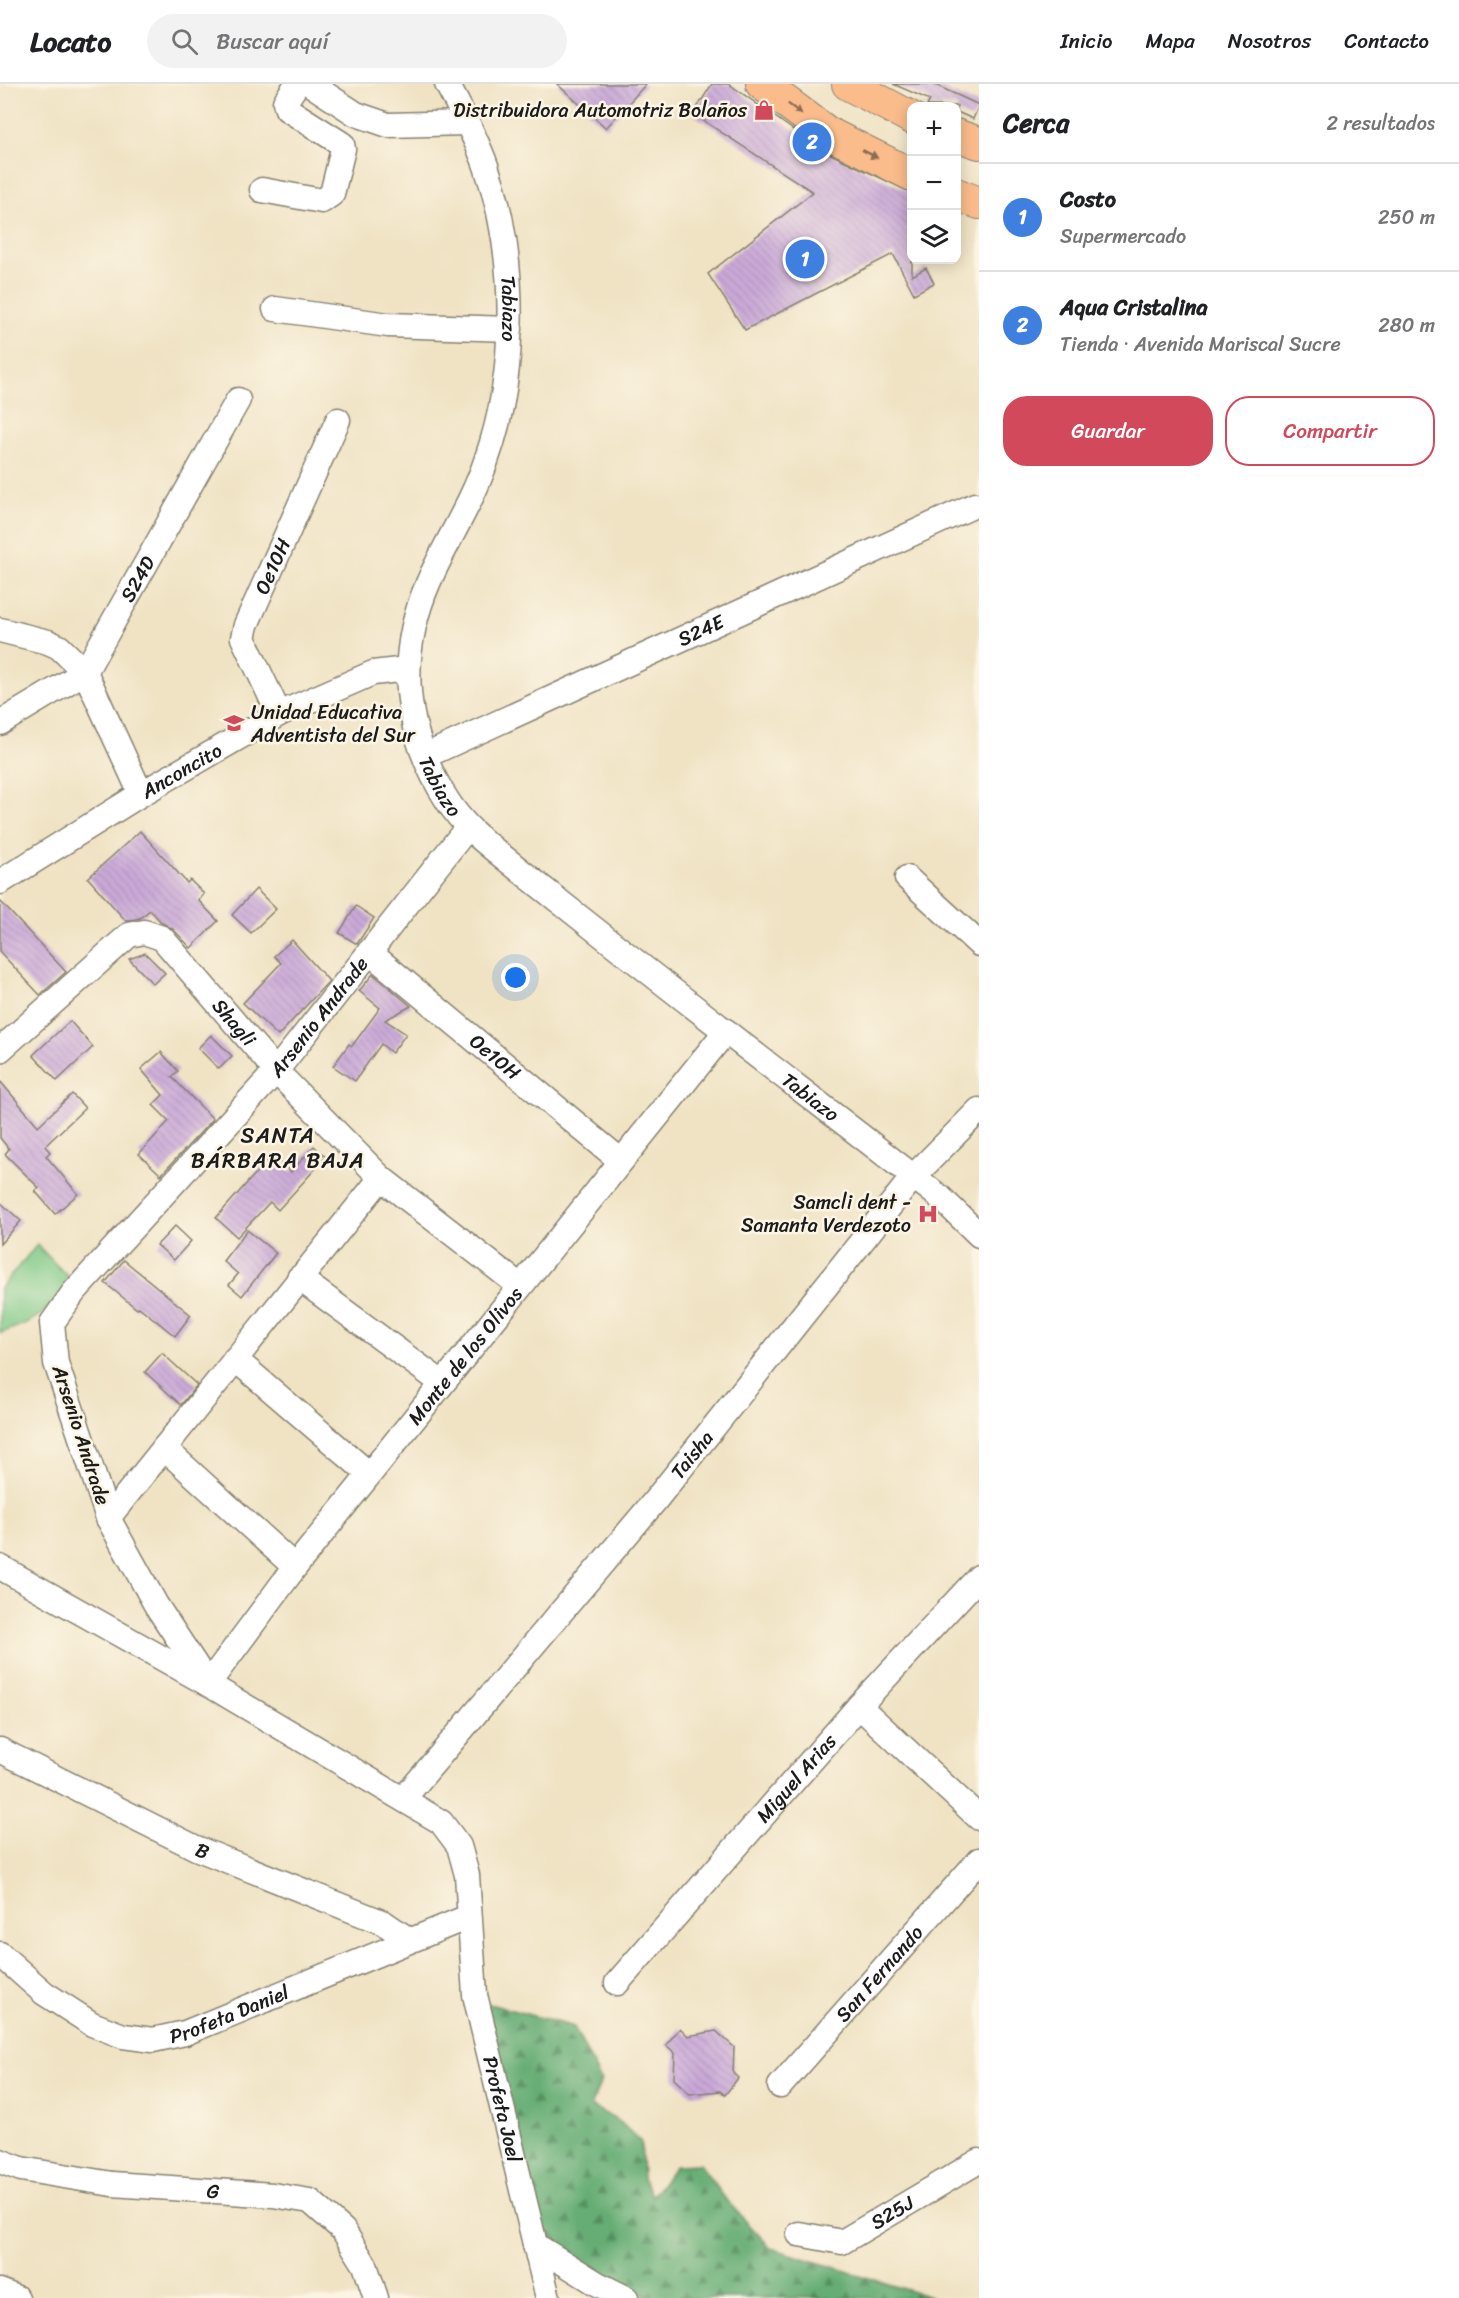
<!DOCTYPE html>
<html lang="es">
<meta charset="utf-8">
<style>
:root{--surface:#fff;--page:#f2f2f2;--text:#202124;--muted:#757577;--line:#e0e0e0;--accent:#d1495b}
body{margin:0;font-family:Sriracha,sans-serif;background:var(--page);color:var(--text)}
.controls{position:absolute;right:18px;top:18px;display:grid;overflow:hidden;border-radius:12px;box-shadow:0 3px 15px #0003}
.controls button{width:54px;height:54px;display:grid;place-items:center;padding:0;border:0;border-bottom:2px solid var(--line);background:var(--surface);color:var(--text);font:30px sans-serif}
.you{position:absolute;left:516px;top:894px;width:21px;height:21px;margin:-15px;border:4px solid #fff;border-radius:50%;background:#1a73e8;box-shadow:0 0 0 9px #1a73e833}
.badge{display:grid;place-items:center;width:39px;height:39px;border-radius:50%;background:var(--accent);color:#fff;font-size:20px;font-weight:700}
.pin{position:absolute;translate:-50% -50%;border:3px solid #fff;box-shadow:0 2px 6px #0006}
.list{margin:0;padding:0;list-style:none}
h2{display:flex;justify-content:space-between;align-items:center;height:78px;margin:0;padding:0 24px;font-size:26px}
h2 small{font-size:20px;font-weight:400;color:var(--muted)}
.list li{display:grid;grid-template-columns:39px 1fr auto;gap:18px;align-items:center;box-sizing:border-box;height:108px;padding:0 24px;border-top:2px solid var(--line)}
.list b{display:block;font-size:22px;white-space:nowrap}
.list p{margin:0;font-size:20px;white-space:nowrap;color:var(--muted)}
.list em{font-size:20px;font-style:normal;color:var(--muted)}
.actions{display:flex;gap:12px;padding:18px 24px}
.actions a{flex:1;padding:14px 0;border:2px solid var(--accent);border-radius:24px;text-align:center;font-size:21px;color:var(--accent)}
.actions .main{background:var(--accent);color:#fff}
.icon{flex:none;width:33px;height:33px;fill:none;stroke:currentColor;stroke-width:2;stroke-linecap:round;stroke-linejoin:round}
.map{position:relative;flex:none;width:979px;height:2214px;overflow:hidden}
header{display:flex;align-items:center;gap:36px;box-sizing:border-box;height:84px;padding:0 30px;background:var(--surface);border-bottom:2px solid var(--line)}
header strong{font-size:28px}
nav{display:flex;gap:33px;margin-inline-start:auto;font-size:21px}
.search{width:420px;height:54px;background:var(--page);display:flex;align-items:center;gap:15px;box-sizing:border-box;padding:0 21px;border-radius:33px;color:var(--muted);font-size:22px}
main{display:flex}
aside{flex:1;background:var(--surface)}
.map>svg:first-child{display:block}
.green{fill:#7ec987;stroke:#4d7252;stroke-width:1.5}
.forest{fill:url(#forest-firs);stroke:#416448;stroke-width:1.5}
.building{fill:url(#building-back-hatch)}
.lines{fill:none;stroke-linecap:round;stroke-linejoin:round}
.minor-casing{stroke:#868070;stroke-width:27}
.major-casing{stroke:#868070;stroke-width:34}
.minor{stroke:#fff;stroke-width:24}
.major{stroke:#fabc8b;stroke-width:32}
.oneway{fill:#8b6c54}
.labels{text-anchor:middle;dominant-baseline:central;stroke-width:5;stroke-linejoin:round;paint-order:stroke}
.poi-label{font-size:20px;fill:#1c1c1c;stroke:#fcf5e5;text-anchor:end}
.street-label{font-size:20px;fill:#1c1c1c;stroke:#fcf5e5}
.quarter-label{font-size:22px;letter-spacing:1.5px;fill:#1c1c1c;stroke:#fcf5e5}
</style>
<header>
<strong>Locato</strong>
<div class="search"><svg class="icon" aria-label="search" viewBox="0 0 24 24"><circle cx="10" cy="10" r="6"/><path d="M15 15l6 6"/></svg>Buscar aquí</div>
<nav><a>Inicio</a><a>Mapa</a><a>Nosotros</a><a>Contacto</a></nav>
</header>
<main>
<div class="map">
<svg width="979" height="2214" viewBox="0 0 979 2214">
<defs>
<pattern id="forest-firs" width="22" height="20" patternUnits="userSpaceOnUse" patternTransform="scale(1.5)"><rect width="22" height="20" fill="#66ad74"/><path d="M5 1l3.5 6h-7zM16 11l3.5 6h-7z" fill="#538c5e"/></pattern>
<pattern id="building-back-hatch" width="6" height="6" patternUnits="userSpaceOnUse" patternTransform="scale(1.5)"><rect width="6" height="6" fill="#caa9d8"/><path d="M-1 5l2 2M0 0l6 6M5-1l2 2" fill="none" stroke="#ad91b9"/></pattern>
</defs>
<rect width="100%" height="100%" fill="#fcf5e5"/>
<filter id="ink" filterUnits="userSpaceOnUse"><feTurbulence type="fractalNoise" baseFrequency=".0167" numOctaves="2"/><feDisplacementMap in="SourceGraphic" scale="12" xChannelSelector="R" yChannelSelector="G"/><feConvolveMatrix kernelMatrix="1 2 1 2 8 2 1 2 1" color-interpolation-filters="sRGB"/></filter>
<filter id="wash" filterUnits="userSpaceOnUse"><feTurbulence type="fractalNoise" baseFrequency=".008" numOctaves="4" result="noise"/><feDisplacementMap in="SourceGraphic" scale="24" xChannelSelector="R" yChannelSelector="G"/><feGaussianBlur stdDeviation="1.35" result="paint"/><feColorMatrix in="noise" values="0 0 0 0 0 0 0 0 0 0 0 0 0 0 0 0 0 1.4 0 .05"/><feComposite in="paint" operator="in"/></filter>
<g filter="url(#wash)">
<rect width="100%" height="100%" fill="#f0e3c4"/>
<!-- green -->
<path class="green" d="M37 1161 72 1197C47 1227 39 1237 0 1249V1204Z"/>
<!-- forest -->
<polygon class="forest" points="486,1919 574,1943 601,1997 591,2022 619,2037 641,2058 643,2094 652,2112 676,2081 700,2080 727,2117 771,2164 934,2214 652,2214 603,2193 541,2151"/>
<g id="blocks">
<!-- building -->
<g class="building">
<polygon points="557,0 646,0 606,44"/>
<polygon points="712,0 729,0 820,65 912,109 912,192 926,184 934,199 914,210 893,170 745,246 708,190 813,108 693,30"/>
<polygon points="893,0 933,0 979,21 973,35 957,28 957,22 927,22 930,16"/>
<polygon points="140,747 187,799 190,796 204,810 198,816 218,837 191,864 173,845 162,839 150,826 140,834 126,837 88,794"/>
<polygon points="256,805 276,825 251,849 232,831"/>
<polygon points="0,817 66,888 40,911 0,868"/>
<polygon points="356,822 374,834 357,860 339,849"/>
<polygon points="292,856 329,897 278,952 243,919 281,879 274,872"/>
<polygon points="145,869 165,889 153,900 129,875"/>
<polygon points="373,890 411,922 385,936 406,950 392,969 381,960 355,997 333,982 349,960 352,962 380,924 359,907"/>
<polygon points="70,937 93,963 57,997 33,971"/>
<polygon points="211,951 232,972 219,985 198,964"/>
<polygon points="161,968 178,987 172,993 213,1035 161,1091 139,1070 169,1037 153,1021 163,1011 141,985"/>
<polygon points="0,997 38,1042 72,1010 85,1024 45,1062 50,1068 46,1072 78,1110 55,1130 35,1107 39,1104 5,1070 9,1065 0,1054"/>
<polygon points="314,1062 326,1073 278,1126 270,1118 237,1153 216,1134 272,1071 291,1088"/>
<polygon points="0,1118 21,1137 0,1160"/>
<polygon points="175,1142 191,1157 174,1176 157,1161"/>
<polygon points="247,1146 276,1169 242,1212 229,1201 238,1190 223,1177"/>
<polygon points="124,1176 191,1231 175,1252 139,1223 137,1225 105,1199"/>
<polygon points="162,1269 197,1301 181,1321 145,1288"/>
<polygon points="680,1944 688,1952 716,1947 734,1963 733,1989 738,1994 725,2011 720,2007 690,2010 674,1995 675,1969 666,1961"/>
</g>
</g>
</g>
<g filter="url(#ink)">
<use href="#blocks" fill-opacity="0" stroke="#868070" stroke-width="1.5"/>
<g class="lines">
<!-- minor casing -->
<g class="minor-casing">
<g id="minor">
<polyline points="310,0 356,30 388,41 467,39"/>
<path id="s1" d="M447 0C461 27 476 53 486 82 517 171 518 288 486 377 472 419 447 456 429 497 396 572 403 647 447 716 465 745 490 762 517 784 540 802 564 821 588 840 704 932 823 1022 941 1114L979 1151"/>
<polyline points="262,106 322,117 332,110 343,65 342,60 287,25 285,18 297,0"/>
<polyline points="275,225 388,241 510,245"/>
<polyline points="0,546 48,558 59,563 85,588 141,710"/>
<path id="s2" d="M279 630 243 554 246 541 338 336"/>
<path id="s3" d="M0 639 85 588 238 316"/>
<path id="s4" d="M425 672 975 421"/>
<polyline points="907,794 979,860"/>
<path id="s5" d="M0 798 141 710 279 630 373 589 407 585"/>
<path id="s6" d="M369 868 621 1077"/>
<path id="s7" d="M0 966 129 851 144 848 162 854 276 987 381 1094 520 1202"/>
<polyline points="299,1194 442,1299"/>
<polyline points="235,1275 369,1390"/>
<polyline points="164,1364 295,1483"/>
<polyline points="108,1434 381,1094"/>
<path id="s8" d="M0 1483 208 1600 441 1738 459 1762 467 1791 475 1911 548 2214"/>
<path id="s9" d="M208 1600 156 1521 108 1434 56 1279 52 1239 74 1208 276 987 467 744"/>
<path id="s10" d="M208 1600 295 1483 726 947"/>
<polyline points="859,1622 979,1734"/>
<path id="s11" d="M0 1666 196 1764 384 1839 409 1856"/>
<path id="s12" d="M404 1714 654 1418 913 1093 979 1026"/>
<path id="s13" d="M0 1870 44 1909 92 1940 123 1952 153 1956 185 1949 468 1833"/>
<path id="s14" d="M617 1899 859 1622 979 1493"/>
<path id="s15" d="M780 2002 979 1776"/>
<path id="s16" d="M0 2077 21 2085 112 2100 273 2111 310 2117 343 2146 365 2181 376 2214"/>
<path id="s17" d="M799 2150 842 2158 979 2077"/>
<polyline points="535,2161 596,2199 626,2214"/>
<polyline points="0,2207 17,2214"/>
</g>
</g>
<!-- major casing -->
<g class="major-casing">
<g id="major">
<polyline points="762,0 828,49 912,91"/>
<polyline points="848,0 912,34"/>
<polyline points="956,51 979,59"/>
<polyline points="956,110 979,119"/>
</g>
</g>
<!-- minor -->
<use href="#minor" class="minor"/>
<!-- major -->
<use href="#major" class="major"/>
</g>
<!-- one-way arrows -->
<defs><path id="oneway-solid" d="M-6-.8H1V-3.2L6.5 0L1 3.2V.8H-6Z" transform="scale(1.5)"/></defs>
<g class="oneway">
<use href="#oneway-solid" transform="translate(795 25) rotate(37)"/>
<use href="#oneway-solid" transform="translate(870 70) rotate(27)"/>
</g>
</g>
<!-- icons -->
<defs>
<g id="shop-bare" transform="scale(1.62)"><path d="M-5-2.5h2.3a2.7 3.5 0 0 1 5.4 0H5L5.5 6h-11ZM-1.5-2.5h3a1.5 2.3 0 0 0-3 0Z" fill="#d1495b" stroke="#fcf5e5" stroke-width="2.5" paint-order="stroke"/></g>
<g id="school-bare" transform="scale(1.62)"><path d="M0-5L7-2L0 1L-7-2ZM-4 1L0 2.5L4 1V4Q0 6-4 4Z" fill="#d1495b" stroke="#fcf5e5" stroke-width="2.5" paint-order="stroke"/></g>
<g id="hospital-bare" transform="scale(1.62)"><path d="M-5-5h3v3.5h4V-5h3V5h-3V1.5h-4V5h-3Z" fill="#d1495b" stroke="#fcf5e5" stroke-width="2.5" paint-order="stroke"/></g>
</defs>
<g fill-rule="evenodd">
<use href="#shop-bare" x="764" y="26"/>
<use href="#school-bare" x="234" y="639"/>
<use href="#hospital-bare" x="928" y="1130"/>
</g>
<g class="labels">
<!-- poi labels -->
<g class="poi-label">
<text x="747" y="26">Distribuidora Automotriz Bolaños</text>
<text x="251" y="628" text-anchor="start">Unidad Educativa<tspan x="251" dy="23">Adventista del Sur</tspan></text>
<text x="911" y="1118">Samcli dent -<tspan x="911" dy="23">Samanta Verdezoto</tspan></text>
</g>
<!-- street labels -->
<g class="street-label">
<text stroke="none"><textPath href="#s1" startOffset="236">Tabiazo</textPath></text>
<text stroke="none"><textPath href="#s2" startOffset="162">Oe10H</textPath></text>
<text stroke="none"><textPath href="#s3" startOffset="206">S24D</textPath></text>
<text stroke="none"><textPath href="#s4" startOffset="303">S24E</textPath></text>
<text stroke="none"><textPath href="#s5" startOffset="213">Anconcito</textPath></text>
<text stroke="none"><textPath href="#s1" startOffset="738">Tabiazo</textPath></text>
<text stroke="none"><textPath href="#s9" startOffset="804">Arsenio Andrade</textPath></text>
<text stroke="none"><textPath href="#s7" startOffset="318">Shagli</textPath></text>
<text stroke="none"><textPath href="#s6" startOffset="164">Oe10H</textPath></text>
<text stroke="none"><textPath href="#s1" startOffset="1224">Tabiazo</textPath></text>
<text stroke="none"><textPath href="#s10" startOffset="417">Monte de los Olivos</textPath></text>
<text transform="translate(81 1351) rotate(72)">Arsenio Andrade</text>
<text stroke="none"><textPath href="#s12" startOffset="448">Taisha</textPath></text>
<text stroke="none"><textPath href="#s14" startOffset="272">Miguel Arias</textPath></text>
<text stroke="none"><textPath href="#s11" startOffset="226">B</textPath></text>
<text stroke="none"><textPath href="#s15" startOffset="150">San Fernando</textPath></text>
<text stroke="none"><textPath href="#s13" startOffset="260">Profeta Daniel</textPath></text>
<text stroke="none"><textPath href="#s8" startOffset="807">Profeta Joel</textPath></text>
<text stroke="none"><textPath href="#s16" startOffset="216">G</textPath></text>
<text stroke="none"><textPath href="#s17" startOffset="102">S25J</textPath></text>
</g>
<!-- quarter labels -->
<g class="quarter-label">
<text x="278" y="1051">SANTA<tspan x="278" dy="25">BÁRBARA BAJA</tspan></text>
</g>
</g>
</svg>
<div class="controls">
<button>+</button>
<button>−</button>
<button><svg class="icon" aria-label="layers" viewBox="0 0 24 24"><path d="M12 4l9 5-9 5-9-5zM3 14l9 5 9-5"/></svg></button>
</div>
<div class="you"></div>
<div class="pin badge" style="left:805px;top:175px;background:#3f7fe0">1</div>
<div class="pin badge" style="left:812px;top:58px;background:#3f7fe0">2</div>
</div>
<aside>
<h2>Cerca<small>2 resultados</small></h2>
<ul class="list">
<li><span class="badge" style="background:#3f7fe0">1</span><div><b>Costo</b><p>Supermercado</p></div><em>250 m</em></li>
<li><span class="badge" style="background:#3f7fe0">2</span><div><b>Aqua Cristalina</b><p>Tienda · Avenida Mariscal Sucre</p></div><em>280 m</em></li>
</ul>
<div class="actions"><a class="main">Guardar</a><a>Compartir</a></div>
</aside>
</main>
